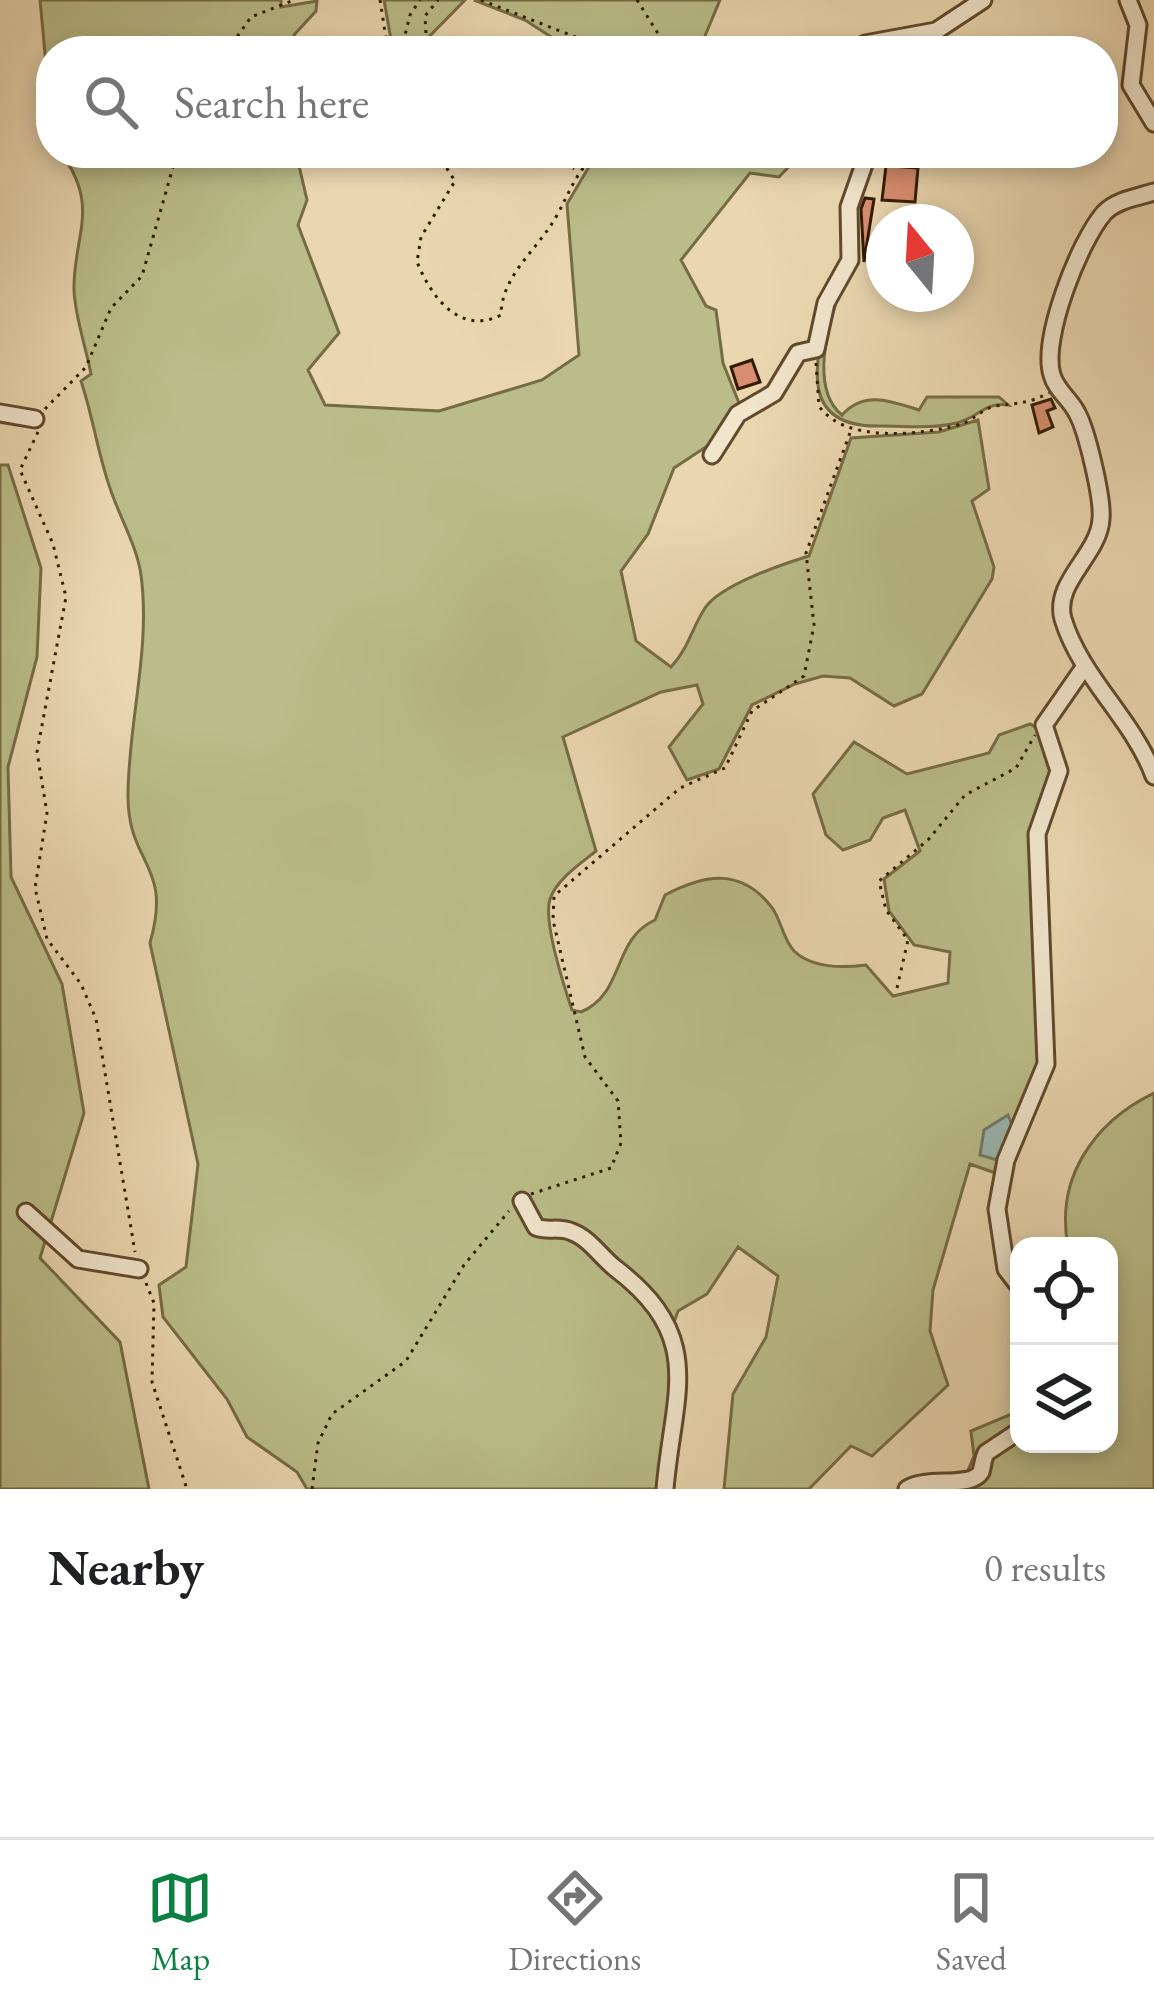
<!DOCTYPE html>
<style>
:root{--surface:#fff;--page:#f6f6f6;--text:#202124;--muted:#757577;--line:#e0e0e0;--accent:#0b8043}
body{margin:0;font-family:"EB Garamond",serif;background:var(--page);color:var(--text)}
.controls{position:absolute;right:36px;bottom:36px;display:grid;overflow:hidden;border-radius:24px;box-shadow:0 6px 18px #0003}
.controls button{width:108px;height:108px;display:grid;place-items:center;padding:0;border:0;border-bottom:3px solid var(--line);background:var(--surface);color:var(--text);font:60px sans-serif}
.compass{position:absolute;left:866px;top:204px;width:108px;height:108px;border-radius:50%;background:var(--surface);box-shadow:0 6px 18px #0003;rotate:342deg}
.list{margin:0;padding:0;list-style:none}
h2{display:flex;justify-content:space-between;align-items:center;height:156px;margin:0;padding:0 48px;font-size:51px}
h2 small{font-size:39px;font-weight:400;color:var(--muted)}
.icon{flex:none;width:66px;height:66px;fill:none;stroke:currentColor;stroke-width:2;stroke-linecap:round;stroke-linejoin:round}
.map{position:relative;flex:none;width:1154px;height:1489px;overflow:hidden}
.search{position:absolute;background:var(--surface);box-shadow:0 6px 18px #0003;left:36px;right:36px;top:36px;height:132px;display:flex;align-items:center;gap:30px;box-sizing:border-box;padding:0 42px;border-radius:48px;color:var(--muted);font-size:45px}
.sheet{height:348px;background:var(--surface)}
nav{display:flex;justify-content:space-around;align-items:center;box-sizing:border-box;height:168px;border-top:3px solid var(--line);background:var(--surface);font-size:33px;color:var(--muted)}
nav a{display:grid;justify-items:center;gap:6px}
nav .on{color:var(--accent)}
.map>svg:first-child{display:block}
.green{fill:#babd89;stroke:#766c44;stroke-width:3}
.water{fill:#99b8b2;stroke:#70796b;stroke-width:3}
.building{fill:#d88e70;stroke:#321a00;stroke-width:3}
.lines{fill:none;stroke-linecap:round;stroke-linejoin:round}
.minor-casing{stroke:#60492c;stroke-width:21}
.path{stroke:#321a00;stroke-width:3;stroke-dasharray:3 6;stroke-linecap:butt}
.minor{stroke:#f1e5cc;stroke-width:15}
</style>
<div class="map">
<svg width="1154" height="1489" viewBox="0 0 1154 1489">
<rect width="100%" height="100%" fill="#ead7b0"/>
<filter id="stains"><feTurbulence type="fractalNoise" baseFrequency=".00167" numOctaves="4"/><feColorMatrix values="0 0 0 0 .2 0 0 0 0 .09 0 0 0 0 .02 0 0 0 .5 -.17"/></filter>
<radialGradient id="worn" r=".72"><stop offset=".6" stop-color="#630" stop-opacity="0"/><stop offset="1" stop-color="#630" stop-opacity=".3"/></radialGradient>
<!-- green -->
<g class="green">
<polygon points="40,0 281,0 281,7 317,1 316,11 294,35 299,51 51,51 51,117"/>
<polygon points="384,0 465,0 415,51 393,51"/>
<polygon points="474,0 720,0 702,43 728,51 573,51 525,20"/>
<path d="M61 153H296L307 200 298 225 339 333 308 370 325 405 439 411 542 380 579 355 567 204 597 153H802L779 177 750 173 681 260 706 306 716 310 723 363 741 408 715 441 674 468 648 534 621 571 636 641 671 667C688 649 692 628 705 608 720 585 783 564 809 556L851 438 939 432 978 420 989 489 972 501 994 567 992 579 922 694 894 706 850 678 823 676 795 684 752 705 719 769 687 780 669 747 703 704 697 685 661 692 563 737 596 851C580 864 557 879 550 899 543 921 564 986 572 1010L581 1012C625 994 612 939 655 920L665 895C705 874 742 867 773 909 781 921 784 941 794 951 813 969 843 968 866 965L893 996 948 983 950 952 914 945 889 911 884 879 920 851 905 810 883 818 870 840 843 850 826 835 813 794 854 742 907 774 989 753 999 735 1030 724 1037 728 1055 771 1036 828 1042 1059 1001 1175 970 1164 933 1290 930 1331 948 1385 872 1456 851 1446 809 1489H724L733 1394 766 1337 778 1276 738 1247 707 1294 678 1311 669 1336 675 1349 663 1489H307L297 1472 247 1437 227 1399 163 1317 159 1285 186 1267 198 1164 150 943C173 863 128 866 128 796 128 723 151 649 141 575 137 546 119 516 110 488 98 454 93 417 81 381L91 374C86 347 75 317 74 290 73 236 101 207 61 153Z"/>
<path d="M830 304 835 306C825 337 813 392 842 415 864 390 891 401 919 410L927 397H999L1008 405C985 402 979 417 957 423 932 429 908 426 882 426 798 429 814 364 830 304Z"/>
<polygon points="0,465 8,465 41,568 37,657 8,767 11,877 62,984 84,1113 40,1258 120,1342 149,1489 0,1489"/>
<path d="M1154 1093V1489H911L964 1480 974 1456 971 1431 1019 1411V1444H1109V1246H1068C1055 1178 1094 1122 1154 1093Z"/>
</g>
<!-- water -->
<polygon class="water" points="1008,1115 1013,1127 1000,1161 980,1155 984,1130"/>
<!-- building -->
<g class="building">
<polygon points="880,153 903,153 891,166 918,168 915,202 882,200 886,166 878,160"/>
<polygon points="865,198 874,199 864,262 861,209"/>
<polygon points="752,360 760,382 738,389 731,367"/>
<polygon points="1051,399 1055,408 1047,411 1053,427 1039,433 1032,405"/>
</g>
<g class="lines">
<!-- minor casing -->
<g class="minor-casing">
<g id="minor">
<polyline points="1128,0 1138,25 1131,85 1154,123"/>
<polyline points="866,51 865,44 936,31 983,0"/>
<path d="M1154 192C1138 197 1116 200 1104 213 1079 242 1041 339 1052 375 1056 390 1070 399 1077 413 1087 431 1103 499 1101 519 1099 555 1053 582 1063 619 1081 678 1133 719 1154 776"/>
<polyline points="0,413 35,419"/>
<polyline points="712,455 738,414 774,393 798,353 816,349 826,303 850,260 849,207 868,153"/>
<path d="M522 1201 536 1227C548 1232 559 1226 572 1232 589 1238 601 1257 615 1268 707 1338 673 1393 665 1489"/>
<polyline points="26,1212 78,1259 139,1269"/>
<polyline points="1019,1286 1006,1269 997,1209 1006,1160 1046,1064 1037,834 1059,771 1044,725 1085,666"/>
<path d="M907 1489C927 1476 971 1489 981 1472 983 1465 983 1459 986 1453L1019 1431"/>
</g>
</g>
<!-- path -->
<g class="path">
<polyline points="380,0 388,51"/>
<polyline points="481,0 611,51"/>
<polyline points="637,0 669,51"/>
<polyline points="227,51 251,17 294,0"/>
<polyline points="401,51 410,15 420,0"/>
<polyline points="427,51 425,16 438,0"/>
<polyline points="692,51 718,51"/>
<path d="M437 153 455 181 421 237 417 262C431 296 459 336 501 315 501 276 538 249 556 217 570 192 575 173 597 153"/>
<polyline points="551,153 574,169"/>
<path d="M816 363 819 406C845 444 922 435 962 424 973 420 984 408 995 406 1016 403 1028 404 1049 393"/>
<polyline points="45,409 86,367 111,308 142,276 177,153"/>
<polyline points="38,432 20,470 53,544 66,597 37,752 47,813 35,888 47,939 81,984 96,1019 135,1252"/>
<polyline points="897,988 908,940 886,910 879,881 928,840 965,795 1016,768 1035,735"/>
<polyline points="531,1194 611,1168 621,1143 618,1101 585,1057 553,920 554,896 680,788 725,768 752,711 804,676 814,625 806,553 851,430"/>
<polyline points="146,1283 154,1303 152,1382 187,1489"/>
<polyline points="312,1489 318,1443 332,1414 406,1361 464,1265 509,1211"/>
</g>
<!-- minor -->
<use href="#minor" class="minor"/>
</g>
<rect width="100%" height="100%" filter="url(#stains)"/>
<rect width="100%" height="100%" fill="url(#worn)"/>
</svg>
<div class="controls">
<button><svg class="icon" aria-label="locate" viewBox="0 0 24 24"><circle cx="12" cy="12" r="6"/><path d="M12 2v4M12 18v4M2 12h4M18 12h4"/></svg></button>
<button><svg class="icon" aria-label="layers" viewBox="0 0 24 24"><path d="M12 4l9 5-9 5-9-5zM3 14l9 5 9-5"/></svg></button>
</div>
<svg class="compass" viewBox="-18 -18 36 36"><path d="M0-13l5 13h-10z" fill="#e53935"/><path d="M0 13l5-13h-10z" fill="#757577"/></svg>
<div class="search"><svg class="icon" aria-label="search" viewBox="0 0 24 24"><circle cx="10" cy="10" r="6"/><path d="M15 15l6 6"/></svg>Search here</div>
</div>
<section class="sheet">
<h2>Nearby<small>0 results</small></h2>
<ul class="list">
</ul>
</section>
<nav>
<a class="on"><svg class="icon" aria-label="map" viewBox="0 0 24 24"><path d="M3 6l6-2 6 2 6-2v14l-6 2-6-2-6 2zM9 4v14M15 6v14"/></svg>Map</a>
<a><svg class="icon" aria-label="directions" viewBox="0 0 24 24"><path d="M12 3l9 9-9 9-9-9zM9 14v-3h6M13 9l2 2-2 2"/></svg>Directions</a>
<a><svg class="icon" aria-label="saved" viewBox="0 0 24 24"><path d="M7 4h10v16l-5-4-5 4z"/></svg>Saved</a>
</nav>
